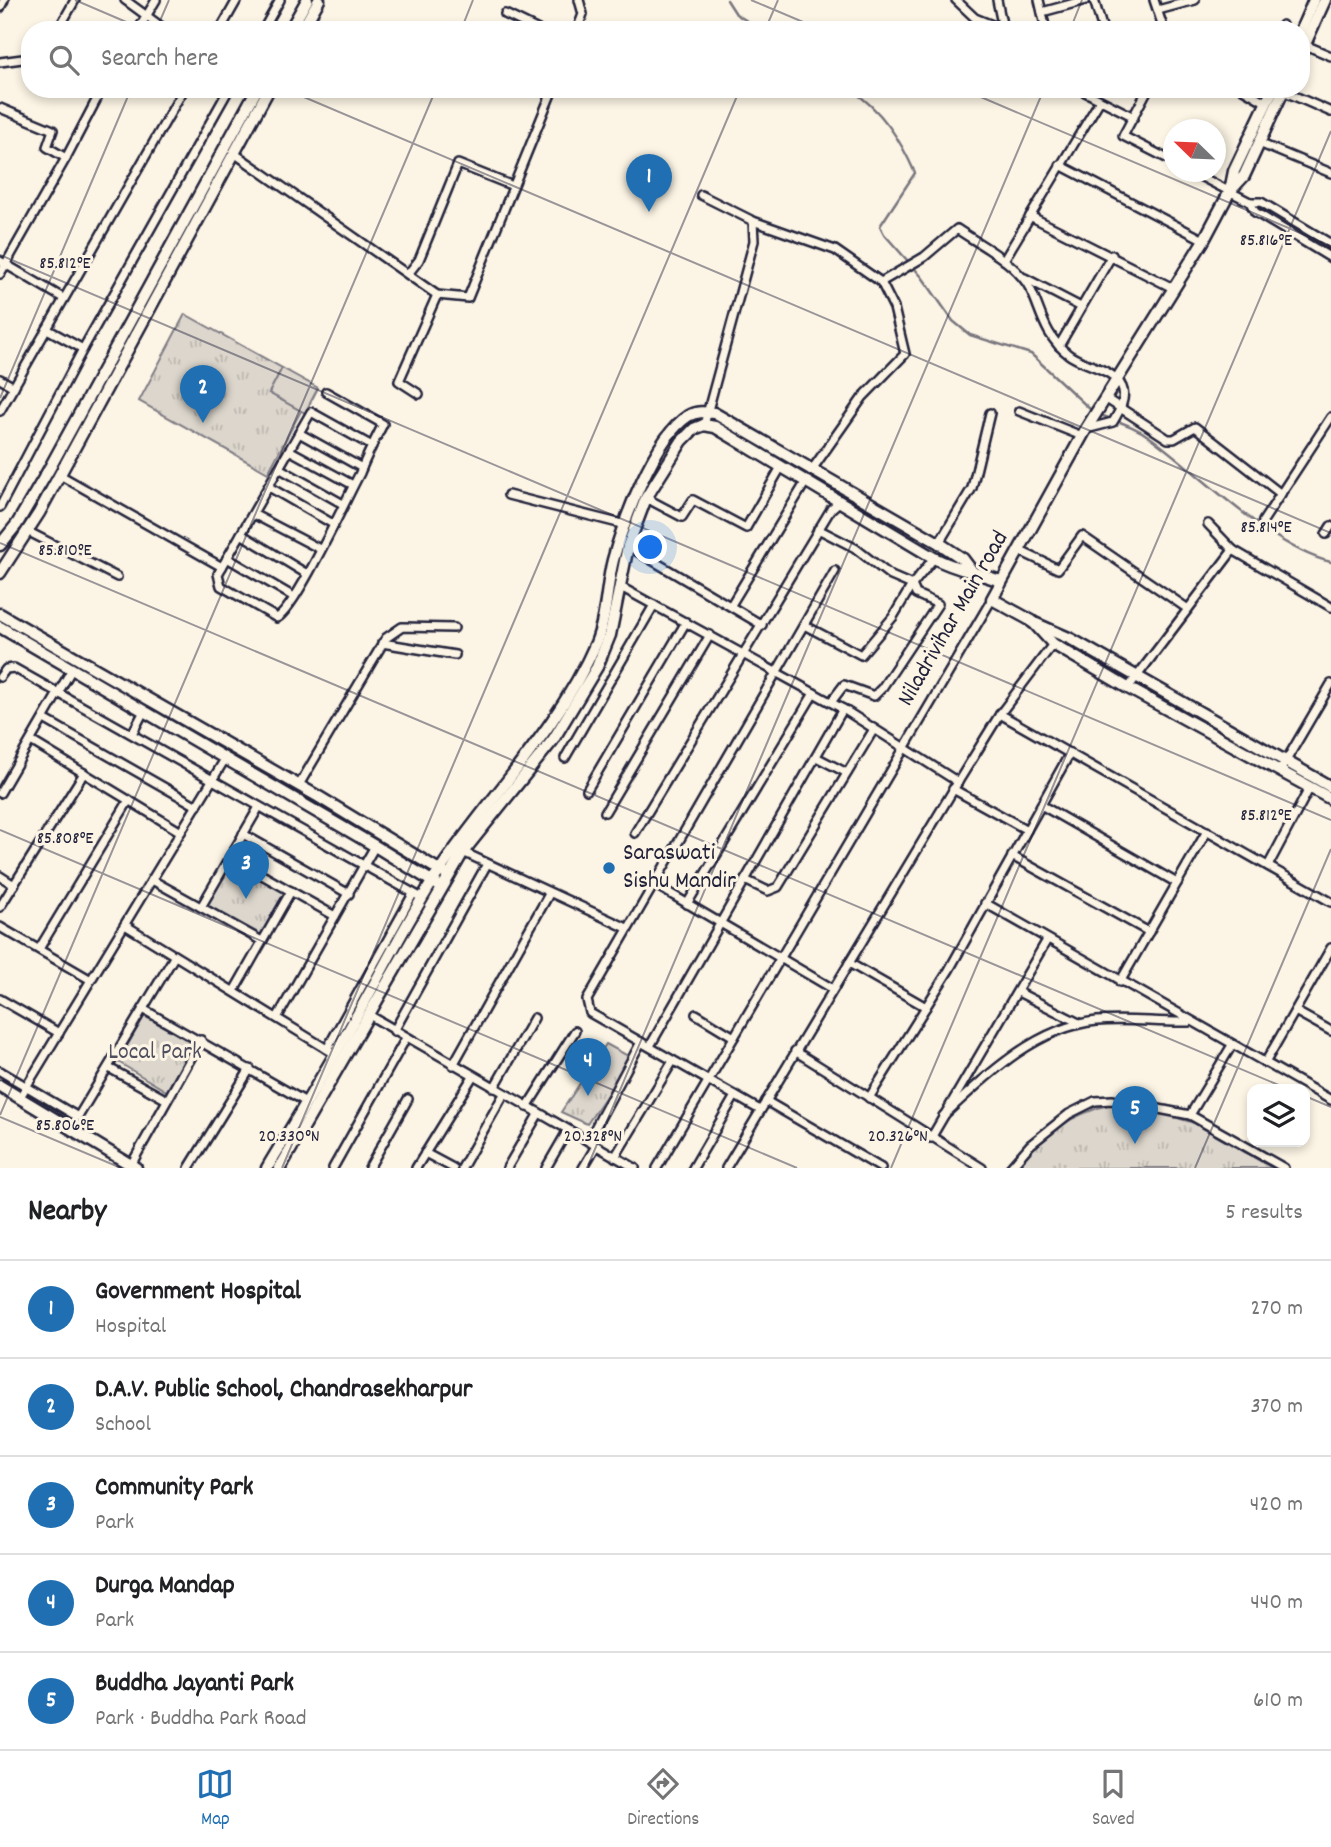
<!DOCTYPE html>
<meta charset="utf-8">
<style>
:root{--surface:#fff;--page:#f6f6f6;--text:#202124;--muted:#757577;--line:#e0e0e0;--accent:#1f6fb2}
body{margin:0;font-family:Dekko,sans-serif;background:var(--page);color:var(--text)}
.controls{position:absolute;right:21px;bottom:21px;display:grid;overflow:hidden;border-radius:14px;box-shadow:0 4px 10px #0003}
.controls button{width:63px;height:63px;display:grid;place-items:center;padding:0;border:0;border-bottom:2px solid var(--line);background:var(--surface);color:var(--text);font:35px sans-serif}
.compass{position:absolute;left:1163px;top:119px;width:63px;height:63px;border-radius:50%;background:var(--surface);box-shadow:0 4px 10px #0003;rotate:293deg}
.you{position:absolute;left:651px;top:548px;width:24px;height:24px;margin:-18px;border:5px solid #fff;border-radius:50%;background:#1a73e8;box-shadow:0 0 0 10px #1a73e833}
.badge{display:grid;place-items:center;width:46px;height:46px;border-radius:50%;background:var(--accent);color:#fff;font-size:23px;font-weight:700}
.pin{position:absolute;translate:-50% -58px;filter:drop-shadow(0 2px 4px #0008)}
.pin::after{content:'';position:absolute;top:37px;width:24px;height:21px;background:inherit;clip-path:polygon(0 0,100% 0,50% 100%)}
.list{margin:0;padding:0;list-style:none}
h2{display:flex;justify-content:space-between;align-items:center;height:91px;margin:0;padding:0 28px;font-size:30px}
h2 small{font-size:23px;font-weight:400;color:var(--muted)}
.list li{display:grid;grid-template-columns:46px 1fr auto;gap:21px;align-items:center;box-sizing:border-box;height:98px;padding:0 28px;border-top:2px solid var(--line)}
.list b{display:block;font-size:26px;white-space:nowrap}
.list p{margin:0;font-size:23px;white-space:nowrap;color:var(--muted)}
.list em{font-size:23px;font-style:normal;color:var(--muted)}
.icon{flex:none;width:38px;height:38px;fill:none;stroke:currentColor;stroke-width:2;stroke-linecap:round;stroke-linejoin:round}
.map{position:relative;flex:none;width:1331px;height:1168px;overflow:hidden}
.search{position:absolute;background:var(--surface);box-shadow:0 4px 10px #0003;left:21px;right:21px;top:21px;height:77px;display:flex;align-items:center;gap:18px;box-sizing:border-box;padding:0 24px;border-radius:28px;color:var(--muted);font-size:26px}
.sheet{height:581px;background:var(--surface)}
nav{display:flex;justify-content:space-around;align-items:center;box-sizing:border-box;height:98px;border-top:2px solid var(--line);background:var(--surface);font-size:19px;color:var(--muted)}
nav a{display:grid;justify-items:center;gap:4px}
nav .on{color:var(--accent)}
.map>svg:first-child{display:block}
.grass{fill:url(#grass-tufts);stroke:#7f7c84;stroke-width:2}
.pitch{fill:#dcd6cc;stroke:#7f7c84;stroke-width:2}
.lines{fill:none;stroke-linecap:round;stroke-linejoin:round}
.stream{stroke:#78757e;stroke-width:2.5}
.street-casing{stroke:#22223b;stroke-width:12}
.secondary-casing{stroke:#22223b;stroke-width:15}
.street{stroke:#fcf5e5;stroke-width:7}
.secondary{stroke:#fcf5e5;stroke-width:10}
.ticks{fill:none;stroke:#22223b;stroke-width:2;stroke-opacity:0.45}
.poi-dot{fill:#1f6fb2;stroke:#fcf5e5;stroke-width:2.5}
.labels{text-anchor:middle;dominant-baseline:central;stroke-width:6;stroke-linejoin:round;paint-order:stroke}
.street-label{font-size:24px;fill:#22223b;stroke:#fcf5e5}
.poi-label{font-size:24px;fill:#22223b;stroke:#fcf5e5;text-anchor:start}
.park-label{font-size:24px;fill:#504f5f;stroke:#fcf5e5}
.ticks-label{font-size:18px;text-anchor:middle;fill:#22223b;stroke:#fcf5e5;stroke-width:6;stroke-linejoin:round;paint-order:stroke}
</style>
<div class="map">
<svg width="1331" height="1168" viewBox="0 0 1331 1168">
<defs>
<pattern id="grass-tufts" width="24" height="20" patternUnits="userSpaceOnUse" patternTransform="scale(1.75)"><rect width="24" height="20" fill="#dcd6cc"/><path d="M3 7l-1-3M5 7V3M7 7l1-3M15 17l-1-3M17 17v-4M19 17l1-3" fill="none" stroke="#bcb7b0"/></pattern>
</defs>
<rect width="100%" height="100%" fill="#fcf5e5"/>
<filter id="ink" filterUnits="userSpaceOnUse"><feTurbulence type="fractalNoise" baseFrequency=".0143" numOctaves="2"/><feDisplacementMap in="SourceGraphic" scale="14" xChannelSelector="R" yChannelSelector="G"/><feConvolveMatrix kernelMatrix="1 2 1 2 8 2 1 2 1" color-interpolation-filters="sRGB"/></filter>
<g filter="url(#ink)">
<!-- grass -->
<g class="grass">
<polygon points="185,314 282,368 269,393 301,411 268,473 139,401"/>
<polygon points="230,857 291,891 262,941 201,907"/>
<polygon points="144,1016 195,1043 168,1092 118,1062"/>
<polygon points="606,1044 632,1058 587,1124 561,1112"/>
<path d="M1111 1104 1158 1112 1194 1123 1272 1168H1015C1037 1135 1074 1114 1111 1104Z"/>
</g>
<!-- pitch -->
<polygon class="pitch" points="282,368 318,388 305,413 269,393"/>
<g class="lines">
<!-- stream -->
<g class="stream">
<polyline points="727,0 736,14 761,30"/>
<path d="M850 89C882 110 900 139 915 173L880 226 884 234 922 277 953 321 970 335 1031 354 1092 411"/>
<path d="M1098 414C1116 421 1135 426 1151 438 1202 475 1271 548 1331 562"/>
</g>
<!-- street casing -->
<g class="street-casing">
<g id="street">
<polyline points="125,0 166,30"/>
<polyline points="956,0 975,18 1005,30"/>
<polyline points="997,0 1003,29"/>
<polyline points="1039,0 1046,30"/>
<polyline points="1094,0 1103,30"/>
<polyline points="1154,0 1164,30"/>
<polyline points="0,8 4,0"/>
<polyline points="1158,10 1195,0"/>
<polyline points="1042,12 1086,0"/>
<polyline points="505,14 538,30"/>
<polyline points="58,30 75,0"/>
<polyline points="138,30 156,0"/>
<polyline points="220,30 237,0"/>
<polyline points="263,30 280,0"/>
<polyline points="577,30 583,14 579,0"/>
<polyline points="1280,30 1282,25"/>
<polyline points="1305,45 1331,56"/>
<polyline points="0,62 30,58"/>
<polyline points="1079,89 1134,117"/>
<polyline points="1148,89 1123,136 1174,162"/>
<polyline points="1243,89 1267,103"/>
<polyline points="1283,91 1331,112"/>
<polyline points="0,108 53,130 47,147 66,158 0,274"/>
<polyline points="1259,143 1331,173"/>
<polyline points="234,153 437,295 468,298 553,89"/>
<polyline points="66,158 102,89"/>
<polyline points="1060,165 1204,240"/>
<polyline points="1192,172 1250,202 1261,202 1331,244"/>
<polyline points="701,195 753,221 754,241 704,425"/>
<polyline points="1250,202 1255,212 1331,258"/>
<polyline points="1030,216 1173,288"/>
<polyline points="753,221 835,250 881,282 894,308 905,354 863,397 811,471"/>
<polyline points="1004,260 1099,102"/>
<polyline points="0,261 63,298"/>
<polyline points="408,274 419,260 458,164 513,186"/>
<polyline points="1025,278 1081,307"/>
<path d="M881 282 924 257 957 229C979 244 1005 257 1022 277 1041 298 1038 331 1068 354 1083 366 1114 368 1122 387 1127 398 1119 412 1113 422L1086 429"/>
<polyline points="47,329 83,349"/>
<polyline points="1059,346 1112,255"/>
<polyline points="0,379 14,387"/>
<path d="M326 392 383 424C375 440 366 457 360 473 346 499 296 608 277 618L221 586 218 574 311 412 372 446"/>
<polyline points="419,394 399,381 437,295"/>
<polyline points="1105,398 1168,439 1174,439 1195,427 1281,494"/>
<polyline points="0,411 184,89"/>
<polyline points="1019,411 1082,436"/>
<polyline points="299,433 362,468"/>
<polyline points="289,450 353,485"/>
<polyline points="279,468 343,504"/>
<polyline points="60,475 222,567"/>
<polyline points="269,487 333,524"/>
<polyline points="508,495 626,525"/>
<polyline points="646,498 682,517 693,500 746,528 781,467"/>
<polyline points="0,507 83,349 229,89"/>
<polyline points="253,514 320,549"/>
<polyline points="1263,521 1331,417"/>
<polyline points="1208,524 1233,550 1331,607"/>
<polyline points="27,531 117,577"/>
<polyline points="241,534 307,574"/>
<polyline points="1326,534 1331,526"/>
<polyline points="939,543 972,488 990,413"/>
<polyline points="628,546 762,625"/>
<polyline points="1018,550 1058,569 1082,536 1188,609"/>
<polyline points="227,558 294,597"/>
<polyline points="619,586 843,709 958,782"/>
<polyline points="731,605 805,483"/>
<polyline points="804,625 861,655 893,617 912,585 891,576 855,548 818,529"/>
<polyline points="382,643 455,655"/>
<polyline points="0,677 6,669 14,668 422,898"/>
<polyline points="1128,688 1233,550"/>
<polyline points="831,702 844,685 874,696 882,688 938,604 916,594 912,585 934,558"/>
<polyline points="1000,714 1331,902"/>
<polyline points="44,719 197,806"/>
<polyline points="132,734 144,711"/>
<polyline points="31,741 181,832"/>
<polyline points="816,757 847,773"/>
<polyline points="565,758 654,605"/>
<polyline points="1280,771 1331,684"/>
<polyline points="299,785 386,638 402,627 454,628"/>
<polyline points="953,789 1027,830"/>
<polyline points="587,790 686,622"/>
<polyline points="0,793 72,669"/>
<polyline points="1041,805 1177,883"/>
<polyline points="605,812 710,635"/>
<polyline points="635,833 831,509 839,502"/>
<polyline points="243,834 349,894"/>
<polyline points="463,852 627,928"/>
<polyline points="1012,856 1149,932"/>
<polyline points="230,857 335,916"/>
<polyline points="1268,866 1310,787"/>
<polyline points="0,876 14,885"/>
<polyline points="152,880 262,941"/>
<polyline points="745,880 768,891 778,887 874,729"/>
<polyline points="654,884 833,989"/>
<polyline points="985,903 1331,1100"/>
<polyline points="687,904 814,693"/>
<polyline points="0,907 84,773"/>
<polyline points="201,907 259,807"/>
<polyline points="125,925 335,1054"/>
<polyline points="0,927 91,980"/>
<polyline points="39,949 129,800"/>
<polyline points="849,963 926,1007"/>
<polyline points="1120,982 1207,831"/>
<polyline points="234,991 291,891"/>
<polyline points="1018,992 1079,1023"/>
<polyline points="0,999 59,1033"/>
<polyline points="143,1009 306,1102"/>
<polyline points="1295,1011 1331,1031"/>
<polyline points="696,1014 734,1037"/>
<polyline points="369,1015 635,1168"/>
<polyline points="277,1018 375,846"/>
<polyline points="394,1031 487,864"/>
<polyline points="650,1046 843,709"/>
<polyline points="327,1049 413,894"/>
<polyline points="795,1051 982,1168"/>
<polyline points="1265,1063 1331,948"/>
<polyline points="453,1065 549,894"/>
<polyline points="109,1068 167,1100"/>
<polyline points="0,1071 78,1117 174,957"/>
<polyline points="494,1088 534,1018"/>
<polyline points="20,1097 225,759"/>
<polyline points="869,1098 949,970 1070,753"/>
<polyline points="766,1101 881,1168"/>
<polyline points="527,1107 575,1031"/>
<polyline points="760,1110 590,1013 587,1000 835,571"/>
<polyline points="1190,1115 1232,1045"/>
<path d="M943 1116C986 1076 1036 1027 1097 1021 1128 1018 1158 1023 1189 1022"/>
<polyline points="931,1138 1047,940"/>
<polyline points="588,1141 641,1042"/>
<polyline points="425,1153 453,1168"/>
<polyline points="615,1157 673,1061"/>
<polyline points="131,1165 201,1040"/>
<polyline points="189,1168 250,1069"/>
<polyline points="333,1168 406,1038"/>
<polyline points="369,1168 408,1099"/>
<polyline points="416,1168 473,1076"/>
<polyline points="462,1168 504,1094"/>
<polyline points="507,1168 539,1113"/>
<polyline points="546,1168 568,1130"/>
<polyline points="583,1168 596,1146"/>
<polyline points="657,1168 992,599"/>
<polyline points="693,1168 735,1096"/>
<polyline points="726,1168 958,782 1000,714 1053,644"/>
<polyline points="1010,1168 1030,1145 1069,1114 1095,1101 1112,1100 1190,1115 1284,1168"/>
</g>
</g>
<!-- secondary casing -->
<g class="secondary-casing">
<g id="secondary">
<polyline points="290,30 307,0"/>
<polyline points="302,30 319,0"/>
<polyline points="1301,30 1314,0"/>
<polyline points="1301,53 1325,0"/>
<polyline points="1284,89 1244,176 1230,191 1204,240 1086,429 992,599 1032,621 1053,644 1128,688 1331,799"/>
<polyline points="1230,191 1234,171 1273,89"/>
<polyline points="0,545 17,524 48,471 257,89"/>
<polyline points="0,573 39,513 269,89"/>
<polyline points="0,614 319,797 444,873"/>
<polyline points="1032,622 1071,639 1331,787"/>
<polyline points="0,627 375,846 438,885"/>
<polyline points="0,1086 136,1168"/>
<path d="M267 1168C297 1118 328 1068 356 1017 384 968 409 916 440 870 492 794 559 728 596 643 607 616 606 587 613 560 624 520 654 438 688 416 696 411 705 412 714 413L939 543 963 559 972 571"/>
<path d="M280 1168 463 852 553 740 597 667 610 635 628 546 646 498 682 441 694 429 704 425 715 427 934 558C956 570 977 572 1000 581"/>
</g>
</g>
<!-- street -->
<use href="#street" class="street"/>
<!-- secondary -->
<use href="#secondary" class="secondary"/>
</g>
</g>
<!-- ticks -->
<path class="ticks" d="M75 0 145 30M751 0 822 30M156 30 169 0M461 30 473 0M765 30 778 0M1070 30 1082 0M285 89 1331 533M962 89 1331 246M0 255 1331 820M0 398 131 89M0 543 1288 1089M0 830 797 1168M1305 1096 1331 1107M0 1115 436 89M0 1117 121 1168M282 1168 740 89M587 1168 1044 89M891 1168 1331 131M1195 1168 1331 849"/>
<!-- markers -->
<circle class="poi-dot" cx="609" cy="868" r="7"/>
<g class="labels">
<!-- street labels -->
<g class="street-label">
<text transform="translate(954 619) rotate(-60)">Niladrivihar Main road</text>
</g>
<!-- poi labels -->
<g class="poi-label">
<text x="623" y="854">Saraswati<tspan x="623" dy="28">Sishu Mandir</tspan></text>
</g>
<!-- park labels -->
<g class="park-label">
<text x="155" y="1053">Local Park</text>
</g>
</g>
<g class="ticks-label">
<text x="1266" y="245">85.816°E</text>
<text x="65" y="268">85.812°E</text>
<text x="1266" y="532">85.814°E</text>
<text x="65" y="555">85.810°E</text>
<text x="1266" y="820">85.812°E</text>
<text x="65" y="843">85.808°E</text>
<text x="65" y="1130">85.806°E</text>
<text x="289" y="1141">20.330°N</text>
<text x="593" y="1141">20.328°N</text>
<text x="898" y="1141">20.326°N</text>
</g>
</svg>
<div class="controls">
<button><svg class="icon" aria-label="layers" viewBox="0 0 24 24"><path d="M12 4l9 5-9 5-9-5zM3 14l9 5 9-5"/></svg></button>
</div>
<svg class="compass" viewBox="-18 -18 36 36"><path d="M0-13l5 13h-10z" fill="#e53935"/><path d="M0 13l5-13h-10z" fill="#757577"/></svg>
<div class="you"></div>
<div class="pin badge" style="left:649px;top:212px">1</div>
<div class="pin badge" style="left:203px;top:423px">2</div>
<div class="pin badge" style="left:246px;top:899px">3</div>
<div class="pin badge" style="left:588px;top:1096px">4</div>
<div class="pin badge" style="left:1135px;top:1144px">5</div>
<div class="search"><svg class="icon" aria-label="search" viewBox="0 0 24 24"><circle cx="10" cy="10" r="6"/><path d="M15 15l6 6"/></svg>Search here</div>
</div>
<section class="sheet">
<h2>Nearby<small>5 results</small></h2>
<ul class="list">
<li><span class="badge">1</span><div><b>Government Hospital</b><p>Hospital</p></div><em>270 m</em></li>
<li><span class="badge">2</span><div><b>D.A.V. Public School, Chandrasekharpur</b><p>School</p></div><em>370 m</em></li>
<li><span class="badge">3</span><div><b>Community Park</b><p>Park</p></div><em>420 m</em></li>
<li><span class="badge">4</span><div><b>Durga Mandap</b><p>Park</p></div><em>440 m</em></li>
<li><span class="badge">5</span><div><b>Buddha Jayanti Park</b><p>Park · Buddha Park Road</p></div><em>610 m</em></li>
</ul>
</section>
<nav>
<a class="on"><svg class="icon" aria-label="map" viewBox="0 0 24 24"><path d="M3 6l6-2 6 2 6-2v14l-6 2-6-2-6 2zM9 4v14M15 6v14"/></svg>Map</a>
<a><svg class="icon" aria-label="directions" viewBox="0 0 24 24"><path d="M12 3l9 9-9 9-9-9zM9 14v-3h6M13 9l2 2-2 2"/></svg>Directions</a>
<a><svg class="icon" aria-label="saved" viewBox="0 0 24 24"><path d="M7 4h10v16l-5-4-5 4z"/></svg>Saved</a>
</nav>
